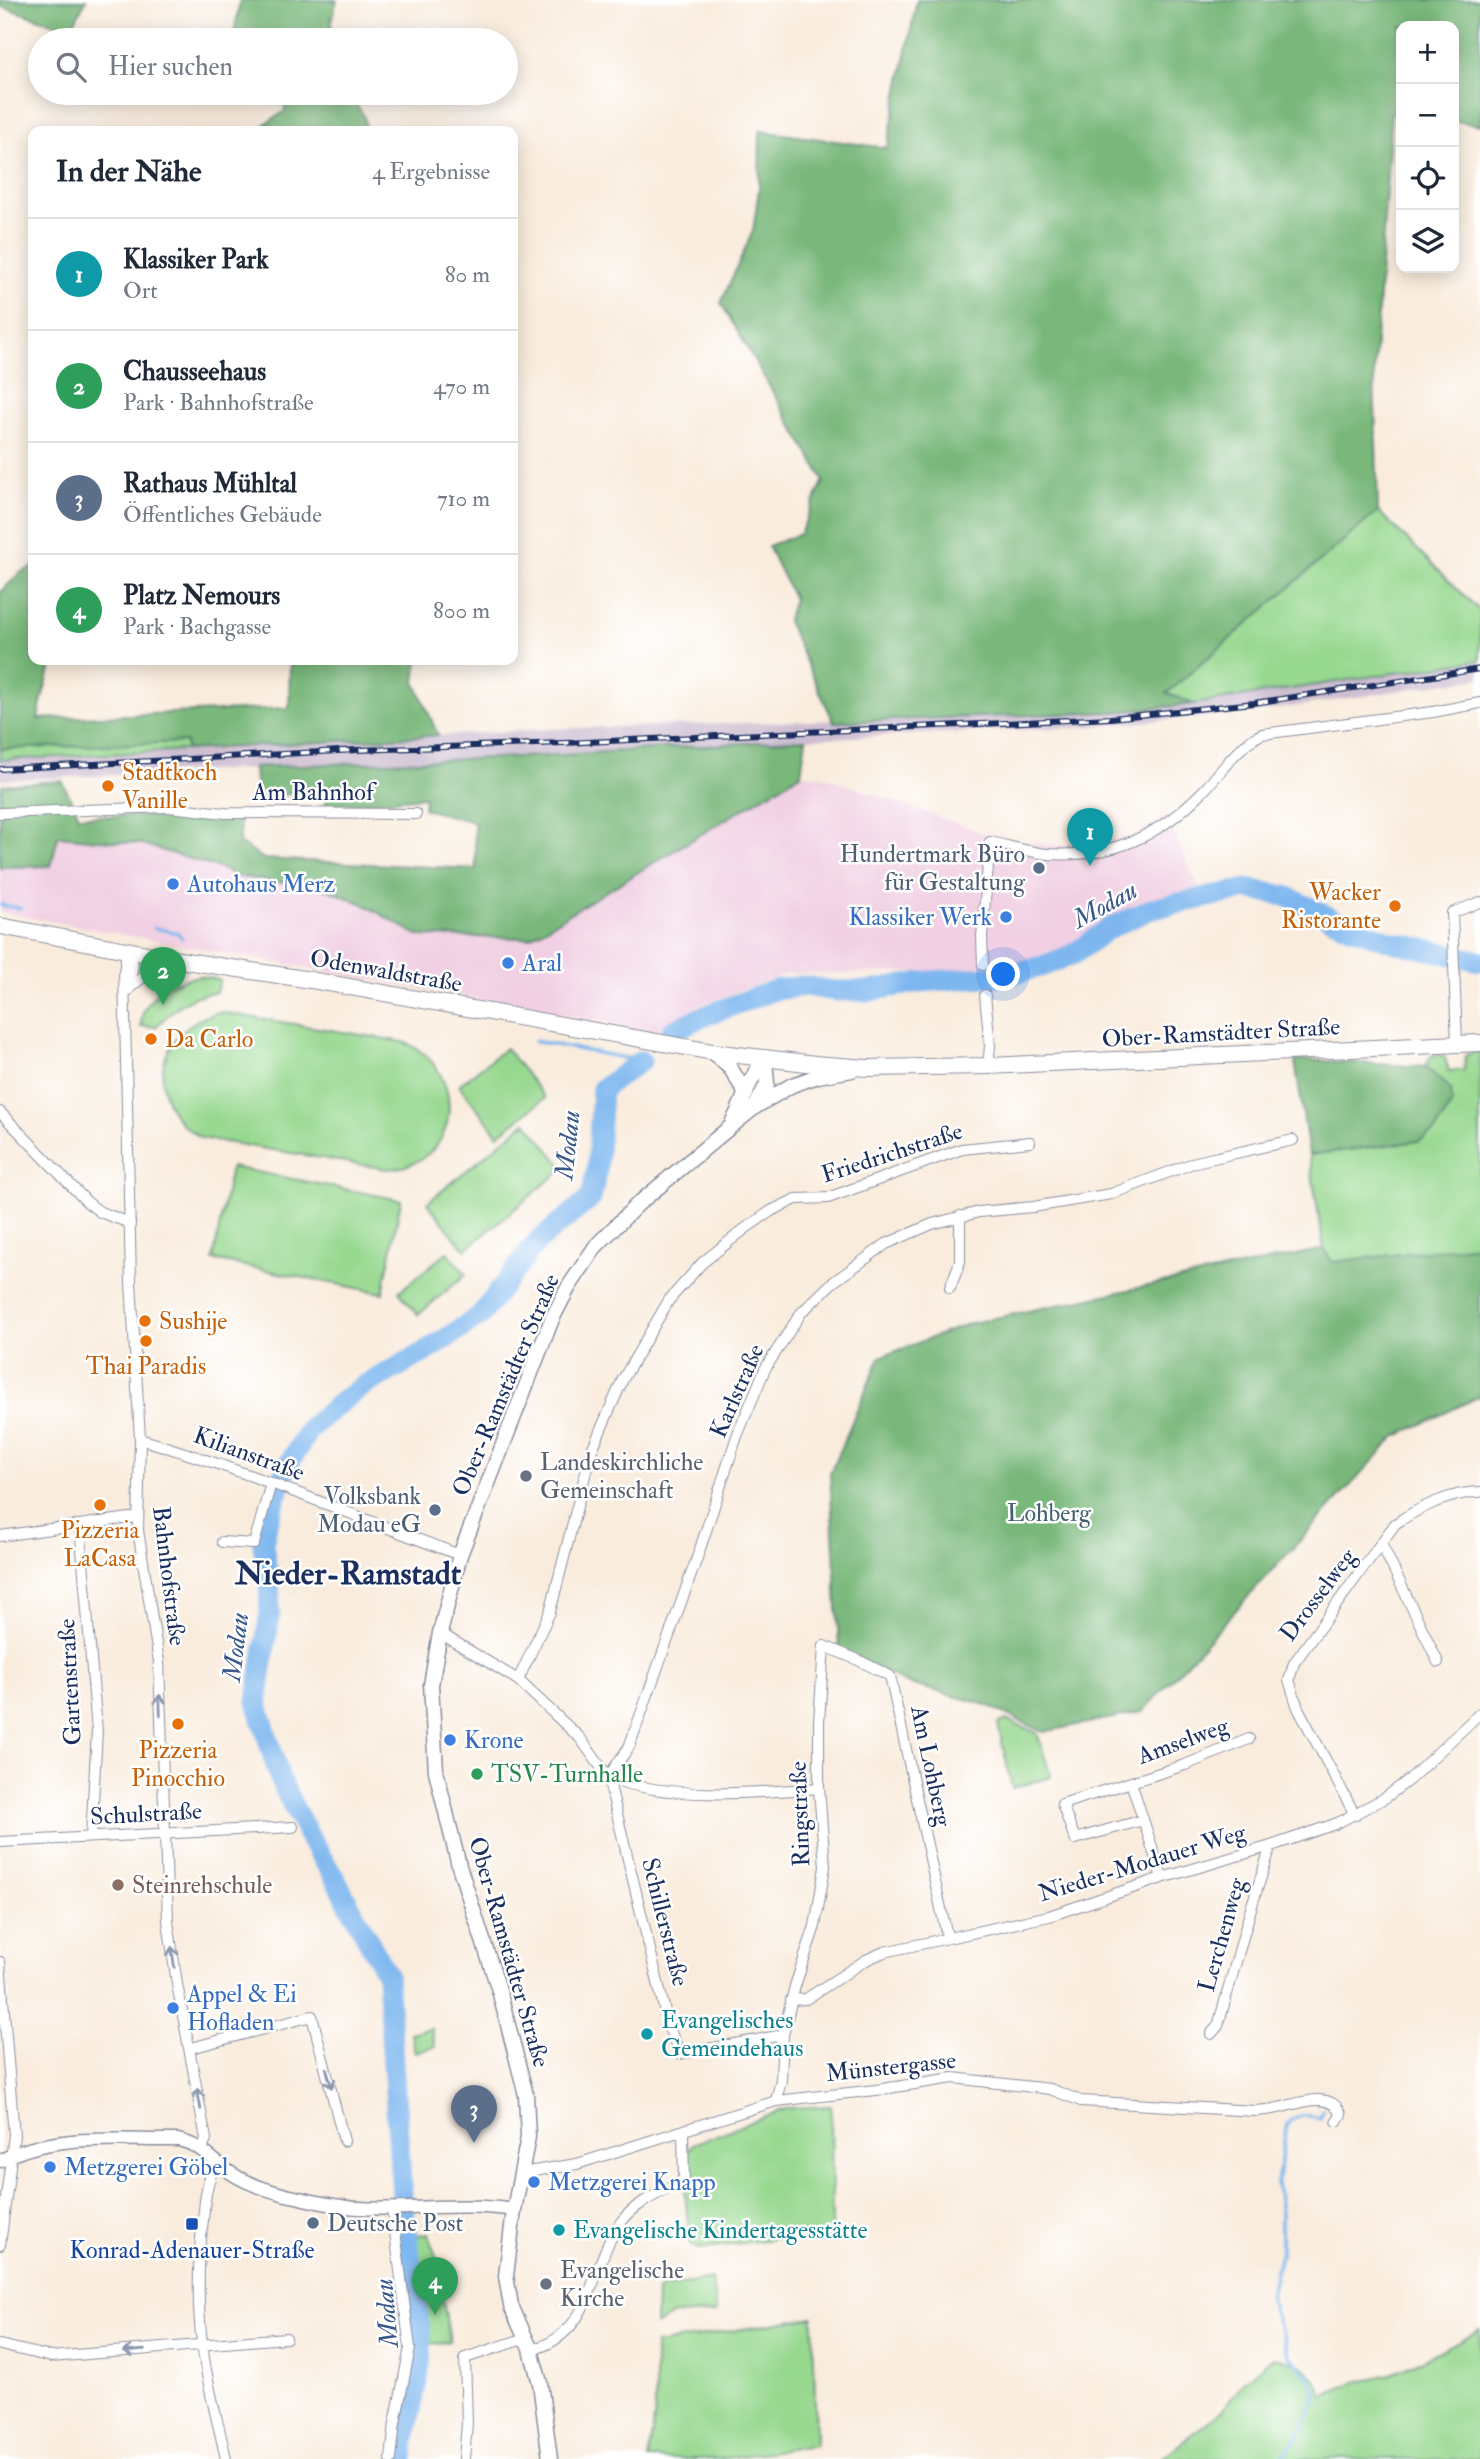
<!DOCTYPE html>
<html lang="de">
<meta charset="utf-8">
<style>
:root{--surface:#fff;--page:#f2f2f3;--text:#1f2937;--muted:#747a83;--line:#e0e1e3;--accent:#7c3aed}
body{margin:0;font-family:"IM FELL Double Pica",serif;background:var(--page);color:var(--text)}
.controls{position:absolute;right:21px;top:21px;display:grid;overflow:hidden;border-radius:14px;box-shadow:0 4px 18px #0003}
.controls button{width:63px;height:63px;display:grid;place-items:center;padding:0;border:0;border-bottom:2px solid var(--line);background:var(--surface);color:var(--text);font:35px sans-serif}
.you{position:absolute;left:1004px;top:975px;width:24px;height:24px;margin:-18px;border:5px solid #fff;border-radius:50%;background:#1a73e8;box-shadow:0 0 0 10px #1a73e833}
.badge{display:grid;place-items:center;width:46px;height:46px;border-radius:50%;background:var(--accent);color:#fff;font-size:23px;font-weight:700}
.pin{position:absolute;translate:-50% -58px;filter:drop-shadow(0 2px 4px #0008)}
.pin::after{content:'';position:absolute;top:37px;width:24px;height:21px;background:inherit;clip-path:polygon(0 0,100% 0,50% 100%)}
.list{margin:0;padding:0;list-style:none}
h2{display:flex;justify-content:space-between;align-items:center;height:91px;margin:0;padding:0 28px;font-size:30px}
h2 small{font-size:23px;font-weight:400;color:var(--muted)}
.list li{display:grid;grid-template-columns:46px 1fr auto;gap:21px;align-items:center;box-sizing:border-box;height:112px;padding:0 28px;border-top:2px solid var(--line)}
.list b{display:block;font-size:26px;white-space:nowrap}
.list p{margin:0;font-size:23px;white-space:nowrap;color:var(--muted)}
.list em{font-size:23px;font-style:normal;color:var(--muted)}
.icon{flex:none;width:38px;height:38px;fill:none;stroke:currentColor;stroke-width:2;stroke-linecap:round;stroke-linejoin:round}
.map{position:relative;flex:none;width:1480px;height:2459px;overflow:hidden}
.search{position:absolute;background:var(--surface);box-shadow:0 4px 18px #0003;left:28px;top:28px;width:490px;height:77px;display:flex;align-items:center;gap:18px;box-sizing:border-box;padding:0 24px;border-radius:38px;color:var(--muted);font-size:26px}
.panel{position:absolute;background:var(--surface);box-shadow:0 4px 18px #0003;left:28px;top:126px;width:490px;height:539px;border-radius:14px}
.map>svg:first-child{display:block}
.built{fill:#f1d0e3}
.industrial{fill:#cebed1}
.green{fill:#97d88f;stroke:#598476;stroke-width:2}
.forest{fill:#79b87a;stroke:#4a746c;stroke-width:2}
.lines{fill:none;stroke-linecap:round;stroke-linejoin:round}
.stream{stroke:#7eb7ef;stroke-width:3.5}
.river{stroke:#7eb7ef;stroke-width:21}
.minor-casing{stroke:#8a8e9e;stroke-width:12}
.tertiary-casing{stroke:#8a8e9e;stroke-width:15}
.secondary-casing{stroke:#8a8e9e;stroke-width:17}
.primary-casing{stroke:#8a8e9e;stroke-width:18}
.minor{stroke:#fff;stroke-width:10}
.tertiary{stroke:#fff;stroke-width:12}
.secondary{stroke:#fff;stroke-width:14}
.primary{stroke:#fff;stroke-width:16}
.rail-casing{stroke:#1b2f5e;stroke-width:6}
.rail{stroke:#fff;stroke-width:3.5;stroke-dasharray:10;stroke-linecap:butt}
.oneway{stroke:#8d97ae}
.food-dot{fill:#e8710a;stroke:#fff;stroke-width:2.5}
.service-dot{fill:#5c6f8a;stroke:#fff;stroke-width:2.5}
.shop-dot{fill:#3f7fe0;stroke:#fff;stroke-width:2.5}
.worship-dot{fill:#6b7280;stroke:#fff;stroke-width:2.5}
.leisure-dot{fill:#2e9e5b;stroke:#fff;stroke-width:2.5}
.education-dot{fill:#8d6e63;stroke:#fff;stroke-width:2.5}
.culture-dot{fill:#0f9aa8;stroke:#fff;stroke-width:2.5}
.transit-dot{fill:#1a4fb4;stroke:#fff;stroke-width:2.5}
.labels{text-anchor:middle;dominant-baseline:central;stroke-width:5;stroke-linejoin:round;paint-order:stroke}
.food-label{font-size:24px;fill:#c56008;stroke:#fff;text-anchor:start}
.street-label{font-size:24px;fill:#1b2f5e;stroke:#fff}
.service-label{font-size:24px;fill:#4e5e75;stroke:#fff;text-anchor:end}
.shop-label{font-size:24px;fill:#366cbe;stroke:#fff;text-anchor:start}
.worship-label{font-size:24px;fill:#5b616d;stroke:#fff;text-anchor:start}
.park-label{font-size:24px;fill:#40626d;stroke:#fff}
.leisure-label{font-size:24px;fill:#27864d;stroke:#fff;text-anchor:start}
.education-label{font-size:24px;fill:#785e54;stroke:#fff;text-anchor:start}
.culture-label{font-size:24px;fill:#0d838f;stroke:#fff;text-anchor:start}
.transit-label{font-size:24px;fill:#164399;stroke:#fff}
.water-label{font-size:26px;font-style:italic;fill:#39588a;stroke:#fff}
.district-label{font-size:32px;font-weight:bold;fill:#1b2f5e;stroke:#fff}
</style>
<div class="map">
<svg width="1480" height="2459" viewBox="0 0 1480 2459">
<rect width="100%" height="100%" fill="#fff"/>
<filter id="ink" filterUnits="userSpaceOnUse"><feTurbulence type="fractalNoise" baseFrequency=".0143" numOctaves="2"/><feDisplacementMap in="SourceGraphic" scale="14" xChannelSelector="R" yChannelSelector="G"/><feConvolveMatrix kernelMatrix="1 2 1 2 8 2 1 2 1" color-interpolation-filters="sRGB"/></filter>
<filter id="wash" filterUnits="userSpaceOnUse"><feTurbulence type="fractalNoise" baseFrequency=".00686" numOctaves="4" result="noise"/><feDisplacementMap in="SourceGraphic" scale="28" xChannelSelector="R" yChannelSelector="G"/><feGaussianBlur stdDeviation="1.57" result="paint"/><feColorMatrix in="noise" values="0 0 0 0 0 0 0 0 0 0 0 0 0 0 0 0 0 1.4 0 .05"/><feComposite in="paint" operator="in"/></filter>
<g filter="url(#wash)">
<rect width="100%" height="100%" fill="#f9ecdd"/>
<!-- built -->
<polygon class="built" points="801,774 823,776 992,836 1055,846 1133,837 1166,816 1200,891 1152,903 1103,926 1064,953 971,971 786,974 695,1007 657,1032 0,912 0,869 3,867 51,866 57,836 142,844 225,870 235,876 326,889 361,903 529,938"/>
<!-- industrial -->
<polygon class="industrial" points="1480,660 1480,678 1265,711 1086,727 806,739 546,756 0,780 0,760 91,757 546,729 1114,712 1193,704"/>
<!-- green -->
<g class="green">
<polygon points="1378,511 1480,611 1480,660 1193,704 1167,693"/>
<polygon points="186,742 187,750 0,760 0,749"/>
<path d="M199 976 220 980 216 992C190 994 173 1009 156 1027L141 1026C141 996 172 980 199 976Z"/>
<path d="M220 1012 404 1042C469 1070 463 1165 387 1169L201 1138C192 1132 182 1126 176 1117 145 1073 170 1023 220 1012Z"/>
<polygon points="506,1048 545,1098 498,1135 459,1085"/>
<polygon points="1480,1051 1480,1245 1332,1262 1324,1249 1309,1155 1418,1141 1435,1131 1452,1103 1430,1069 1425,1067 1432,1055 1441,1055 1445,1058 1449,1071 1464,1070 1466,1054"/>
<polygon points="526,1122 564,1168 465,1250 427,1203"/>
<polygon points="231,1167 401,1200 383,1293 213,1260"/>
<polygon points="447,1252 466,1274 418,1315 399,1292"/>
<polygon points="1006,1720 1037,1733 1051,1777 1012,1788 998,1724"/>
<polygon points="431,2028 435,2047 415,2052 410,2033"/>
<polygon points="831,2106 832,2236 811,2243 803,2237 794,2236 699,2249 690,2245 684,2180 684,2152 690,2149 693,2144 788,2108"/>
<polygon points="412,2220 415,2245 415,2235 428,2234 436,2256 450,2342 427,2344 427,2360 408,2459 397,2459 398,2437 417,2351 398,2221"/>
<polygon points="712,2279 716,2313 673,2315 656,2326 657,2291 660,2288"/>
<polygon points="813,2317 816,2445 720,2459 648,2459 655,2413 655,2344"/>
<path d="M1480 2330V2459H1161L1220 2412 1244 2382 1273 2357C1297 2361 1317 2370 1322 2396L1355 2382 1390 2374 1413 2365Z"/>
</g>
<!-- forest -->
<g class="forest">
<polygon points="0,0 86,0 71,29 0,6"/>
<polygon points="240,0 337,0 331,23 334,40 233,40"/>
<polygon points="917,0 1480,0 1480,125 1454,121 1454,26 1401,26 1401,114 1391,113 1374,371 1378,511 1167,693 1193,704 1114,712 834,722 787,621 794,599 768,546 800,534 824,480 721,303 753,231 759,189 760,131 887,148"/>
<polygon points="278,93 348,93 364,116 366,131 264,131 265,124 285,111 284,96"/>
<polygon points="33,567 33,660 53,660 42,698 38,719 289,708 290,660 418,660 415,682 438,735 187,750 186,742 0,749 0,593 20,573"/>
<polygon points="806,739 801,774 529,938 419,936 361,903 326,889 235,876 225,870 142,844 58,836 51,866 3,867 0,869 0,798 2,785 62,781 79,816 151,816 240,820 239,843 264,859 476,869 474,822 424,809 425,797 325,806 326,791 256,797 254,767 546,756"/>
<polygon points="1307,1060 1425,1067 1451,1089 1452,1103 1435,1131 1419,1141 1309,1155 1295,1061"/>
<polygon points="1480,1245 1480,1396 1395,1437 1142,1712 1043,1732 987,1705 906,1683 839,1649 830,1473 880,1357 971,1323 1324,1249 1332,1262"/>
</g>
<g class="lines">
<!-- stream -->
<g class="stream">
<polyline points="0,905 20,908"/>
<polyline points="154,928 178,933 182,938"/>
<polyline points="534,1041 641,1061"/>
<path d="M1282 2459 1305 2425 1316 2395 1311 2380 1289 2355 1270 2298 1281 2249V2213L1277 2184 1287 2124C1296 2113 1307 2115 1320 2118L1323 2110"/>
</g>
<!-- river -->
<g class="river">
<polyline points="672,1031 699,1018 775,990 804,986 835,991 870,991 921,982 1009,975 1043,966 1074,954 1108,929 1151,909 1247,889 1286,896 1345,925 1392,942 1480,961"/>
<path d="M403 2459C405 2419 422 2380 421 2341L402 2194 387 1975 336 1880 312 1842 292 1804 280 1779 257 1702 270 1612 269 1585 263 1544 267 1525 286 1469 309 1429 342 1401 363 1386 425 1352 480 1316 537 1242 591 1198 597 1169 602 1089 641 1061"/>
</g>
</g>
</g>
<g filter="url(#ink)">
<g class="lines">
<!-- minor casing -->
<g class="minor-casing">
<g id="minor">
<polyline points="0,813 168,807 225,813 416,814"/>
<polyline points="127,950 124,973 131,1282 140,1439 138,1530 159,1662 168,1921 177,1984 206,2139 202,2149"/>
<polyline points="127,950 133,964 129,990"/>
<path d="M983 965 982 936 990 842C1009 846 1029 852 1048 854 1113 858 1160 836 1205 789 1223 770 1237 746 1262 734L1433 712 1480 703"/>
<polyline points="130,988 150,971 177,961"/>
<polyline points="985,995 990,1046 988,1066"/>
<polyline points="1457,1044 1452,913 1480,902"/>
<polyline points="0,1112 87,1202 100,1212 130,1223"/>
<polyline points="950,1288 960,1262 960,1216"/>
<path d="M140 1439C249 1471 353 1516 460 1555"/>
<polyline points="80,1525 97,1731 91,1837"/>
<polyline points="0,1536 137,1517"/>
<polyline points="222,1542 254,1544 271,1483"/>
<polyline points="1382,1545 1438,1662"/>
<polyline points="440,1633 518,1680 580,1738 608,1777 629,1747 697,1558 737,1436 765,1369 801,1313 832,1283 886,1244 932,1224 979,1212 1033,1207 1111,1194 1196,1162 1293,1140"/>
<polyline points="518,1680 550,1612 591,1452 623,1379 669,1300 702,1263 746,1228 771,1211 796,1199 828,1198 962,1149 1030,1142"/>
<polyline points="608,1777 669,2028 680,2054 783,2035"/>
<path d="M608 1777C667 1801 756 1793 819 1788"/>
<polyline points="1131,1782 1162,1878"/>
<path d="M1355 1815 1298 1708 1289 1680 1294 1663 1395 1524C1418 1508 1452 1492 1480 1492"/>
<polyline points="1143,1820 1075,1839 1062,1804 1185,1765 1249,1739"/>
<polyline points="0,1842 293,1827"/>
<polyline points="0,1962 14,2135 0,2245"/>
<polyline points="791,2000 806,1999 866,1960 884,1952 1049,1916 1162,1878 1271,1846 1335,1824 1385,1798 1410,1779 1480,1713"/>
<polyline points="1211,2034 1218,2026 1252,1905 1271,1846"/>
<polyline points="191,2048 312,2016 344,2141"/>
<polyline points="776,2101 781,2080 783,2035 795,1986 815,1926 825,1867 819,1788 819,1722 824,1646 856,1659 890,1676 947,1936"/>
<path d="M217 2163C206 2180 205 2200 203 2220 198 2260 197 2302 202 2343 206 2382 218 2421 226 2459"/>
<path d="M521 2173 577 2164 776 2101 876 2090 953 2078 1050 2089 1081 2101 1255 2111C1263 2110 1270 2110 1278 2108 1297 2104 1331 2089 1341 2114L1337 2121"/>
<polyline points="0,2345 51,2357 286,2338"/>
<path d="M531 2350C596 2333 588 2266 621 2222 636 2202 662 2192 684 2180L683 2132"/>
<polyline points="391,2459 395,2423 410,2348 392,2208"/>
<polyline points="464,2459 467,2423 465,2358 526,2338"/>
</g>
</g>
<!-- tertiary casing -->
<g class="tertiary-casing">
<path id="tertiary" d="M0 2161C51 2132 121 2141 178 2140 202 2145 211 2160 231 2173 247 2184 267 2190 286 2195 310 2200 334 2207 359 2208 413 2211 459 2202 514 2210"/>
</g>
<!-- secondary casing -->
<g class="secondary-casing">
<g id="secondary">
<polyline points="713,1052 731,1069 746,1094"/>
<polyline points="756,1106 767,1084 765,1059"/>
<path d="M733 1121C745 1100 749 1077 765 1059"/>
<polyline points="550,2459 540,2383 531,2350 511,2306 506,2276 514,2210 528,2137 526,2095 499,1990 459,1866 436,1771 431,1685 440,1633 460,1555 552,1319 568,1288 596,1246 638,1204 729,1128 755,1107 792,1085 818,1076 852,1070"/>
</g>
</g>
<!-- primary casing -->
<g class="primary-casing">
<polyline id="primary" points="0,926 179,960 311,980 713,1052 815,1064 867,1068 988,1066 1480,1043"/>
</g>
<!-- minor -->
<use href="#minor" class="minor"/>
<!-- tertiary -->
<use href="#tertiary" class="tertiary"/>
<!-- secondary -->
<use href="#secondary" class="secondary"/>
<!-- primary -->
<use href="#primary" class="primary"/>
<!-- rail casing -->
<g class="rail-casing">
<polyline id="rail" points="0,769 357,750 564,743 1111,718 1254,703 1480,669"/>
</g>
<!-- rail -->
<use href="#rail" class="rail"/>
</g>
<!-- one-way arrows -->
<defs><path id="oneway-shaft" d="M-6 0H5M1.5-3L5.5 0L1.5 3" fill="none" stroke-width="1.6" stroke-linecap="round" stroke-linejoin="round" transform="scale(1.75)"/></defs>
<g class="oneway">
<use href="#oneway-shaft" transform="translate(160 1705) rotate(-92)"/>
<use href="#oneway-shaft" transform="translate(173 1957) rotate(-98)"/>
<use href="#oneway-shaft" transform="translate(329 2078) rotate(75)"/>
<use href="#oneway-shaft" transform="translate(199 2099) rotate(-100)"/>
<use href="#oneway-shaft" transform="translate(134 2351) rotate(175)"/>
</g>
</g>
<!-- markers -->
<g class="food-dot">
<circle cx="108" cy="786" r="7"/>
<circle cx="1395" cy="906" r="7"/>
<circle cx="151" cy="1039" r="7"/>
<circle cx="145" cy="1321" r="7"/>
<circle cx="146" cy="1341" r="7"/>
<circle cx="100" cy="1505" r="7"/>
<circle cx="178" cy="1724" r="7"/>
</g>
<g class="service-dot">
<circle cx="1039" cy="868" r="7"/>
<circle cx="435" cy="1510" r="7"/>
<circle cx="313" cy="2223" r="7"/>
</g>
<g class="shop-dot">
<circle cx="173" cy="884" r="7"/>
<circle cx="1006" cy="917" r="7"/>
<circle cx="508" cy="963" r="7"/>
<circle cx="450" cy="1740" r="7"/>
<circle cx="173" cy="2008" r="7"/>
<circle cx="50" cy="2167" r="7"/>
<circle cx="534" cy="2182" r="7"/>
</g>
<g class="worship-dot">
<circle cx="526" cy="1476" r="7"/>
<circle cx="546" cy="2284" r="7"/>
</g>
<circle class="leisure-dot" cx="477" cy="1774" r="7"/>
<circle class="education-dot" cx="118" cy="1885" r="7"/>
<g class="culture-dot">
<circle cx="647" cy="2034" r="7"/>
<circle cx="559" cy="2230" r="7"/>
</g>
<rect class="transit-dot" x="185" y="2217" width="14" height="14" rx="3.5"/>
<g class="labels">
<!-- food labels -->
<g class="food-label">
<text x="122" y="772">Stadtkoch<tspan x="122" dy="28">Vanille</tspan></text>
<text x="1381" y="892" text-anchor="end">Wacker<tspan x="1381" dy="28">Ristorante</tspan></text>
<text x="165" y="1039">Da Carlo</text>
<text x="159" y="1321">Sushije</text>
<text x="146" y="1366" text-anchor="middle">Thai Paradis</text>
<text x="100" y="1530" text-anchor="middle">Pizzeria<tspan x="100" dy="28">LaCasa</tspan></text>
<text x="178" y="1750" text-anchor="middle">Pizzeria<tspan x="178" dy="28">Pinocchio</tspan></text>
</g>
<!-- street labels -->
<g class="street-label">
<text x="313" y="792">Am Bahnhof</text>
<text transform="translate(386 971) rotate(10)">Odenwaldstraße</text>
<text transform="translate(1221 1033) rotate(-3)">Ober-Ramstädter Straße</text>
<text transform="translate(892 1153) rotate(-18)">Friedrichstraße</text>
<text transform="translate(506 1385) rotate(-67)">Ober-Ramstädter Straße</text>
<text transform="translate(737 1391) rotate(-66)">Karlstraße</text>
<text transform="translate(249 1454) rotate(20)">Kilianstraße</text>
<text transform="translate(169 1576) rotate(83)">Bahnhofstraße</text>
<text transform="translate(1318 1595) rotate(-53)">Drosselweg</text>
<text transform="translate(70 1682) rotate(-93)">Gartenstraße</text>
<text transform="translate(1183 1741) rotate(-20)">Amselweg</text>
<text transform="translate(931 1766) rotate(78)">Am Lohberg</text>
<text transform="translate(146 1814) rotate(-3)">Schulstraße</text>
<text transform="translate(800 1814) rotate(-92)">Ringstraße</text>
<text transform="translate(1142 1863) rotate(-17)">Nieder-Modauer Weg</text>
<text transform="translate(665 1922) rotate(76)">Schillerstraße</text>
<text transform="translate(1222 1935) rotate(-74)">Lerchenweg</text>
<text transform="translate(509 1952) rotate(74)">Ober-Ramstädter Straße</text>
<text transform="translate(891 2067) rotate(-6)">Münstergasse</text>
</g>
<!-- service labels -->
<g class="service-label">
<text x="1025" y="854">Hundertmark Büro<tspan x="1025" dy="28">für Gestaltung</tspan></text>
<text x="421" y="1496">Volksbank<tspan x="421" dy="28">Modau eG</tspan></text>
<text x="327" y="2223" text-anchor="start">Deutsche Post</text>
</g>
<!-- shop labels -->
<g class="shop-label">
<text x="187" y="884">Autohaus Merz</text>
<text x="992" y="917" text-anchor="end">Klassiker Werk</text>
<text x="522" y="963">Aral</text>
<text x="464" y="1740">Krone</text>
<text x="187" y="1994">Appel &amp; Ei<tspan x="187" dy="28">Hofladen</tspan></text>
<text x="64" y="2167">Metzgerei Göbel</text>
<text x="548" y="2182">Metzgerei Knapp</text>
</g>
<!-- worship labels -->
<g class="worship-label">
<text x="540" y="1462">Landeskirchliche<tspan x="540" dy="28">Gemeinschaft</tspan></text>
<text x="560" y="2270">Evangelische<tspan x="560" dy="28">Kirche</tspan></text>
</g>
<!-- park labels -->
<g class="park-label">
<text x="1049" y="1513">Lohberg</text>
</g>
<!-- leisure labels -->
<g class="leisure-label">
<text x="491" y="1774">TSV-Turnhalle</text>
</g>
<!-- education labels -->
<g class="education-label">
<text x="132" y="1885">Steinrehschule</text>
</g>
<!-- culture labels -->
<g class="culture-label">
<text x="661" y="2020">Evangelisches<tspan x="661" dy="28">Gemeindehaus</tspan></text>
<text x="573" y="2230">Evangelische Kindertagesstätte</text>
</g>
<!-- transit labels -->
<g class="transit-label">
<text x="192" y="2250">Konrad-Adenauer-Straße</text>
</g>
<!-- water labels -->
<g class="water-label">
<text transform="translate(1105 905) rotate(-29)">Modau</text>
<text transform="translate(568 1145) rotate(-84)">Modau</text>
<text transform="translate(236 1647) rotate(-83)">Modau</text>
<text transform="translate(387 2313) rotate(-95)">Modau</text>
</g>
<!-- district labels -->
<g class="district-label">
<text x="348" y="1574">Nieder-Ramstadt</text>
</g>
</g>
</svg>
<div class="controls">
<button>+</button>
<button>−</button>
<button><svg class="icon" aria-label="locate" viewBox="0 0 24 24"><circle cx="12" cy="12" r="6"/><path d="M12 2v4M12 18v4M2 12h4M18 12h4"/></svg></button>
<button><svg class="icon" aria-label="layers" viewBox="0 0 24 24"><path d="M12 4l9 5-9 5-9-5zM3 14l9 5 9-5"/></svg></button>
</div>
<div class="you"></div>
<div class="pin badge" style="left:1090px;top:866px;background:#0f9aa8">1</div>
<div class="pin badge" style="left:163px;top:1005px;background:#2e9e5b">2</div>
<div class="pin badge" style="left:474px;top:2143px;background:#5c6f8a">3</div>
<div class="pin badge" style="left:435px;top:2315px;background:#2e9e5b">4</div>
<div class="search"><svg class="icon" aria-label="search" viewBox="0 0 24 24"><circle cx="10" cy="10" r="6"/><path d="M15 15l6 6"/></svg>Hier suchen</div>
<section class="panel">
<h2>In der Nähe<small>4 Ergebnisse</small></h2>
<ul class="list">
<li><span class="badge" style="background:#0f9aa8">1</span><div><b>Klassiker Park</b><p>Ort</p></div><em>80 m</em></li>
<li><span class="badge" style="background:#2e9e5b">2</span><div><b>Chausseehaus</b><p>Park · Bahnhofstraße</p></div><em>470 m</em></li>
<li><span class="badge" style="background:#5c6f8a">3</span><div><b>Rathaus Mühltal</b><p>Öffentliches Gebäude</p></div><em>710 m</em></li>
<li><span class="badge" style="background:#2e9e5b">4</span><div><b>Platz Nemours</b><p>Park · Bachgasse</p></div><em>800 m</em></li>
</ul>
</section>
</div>
